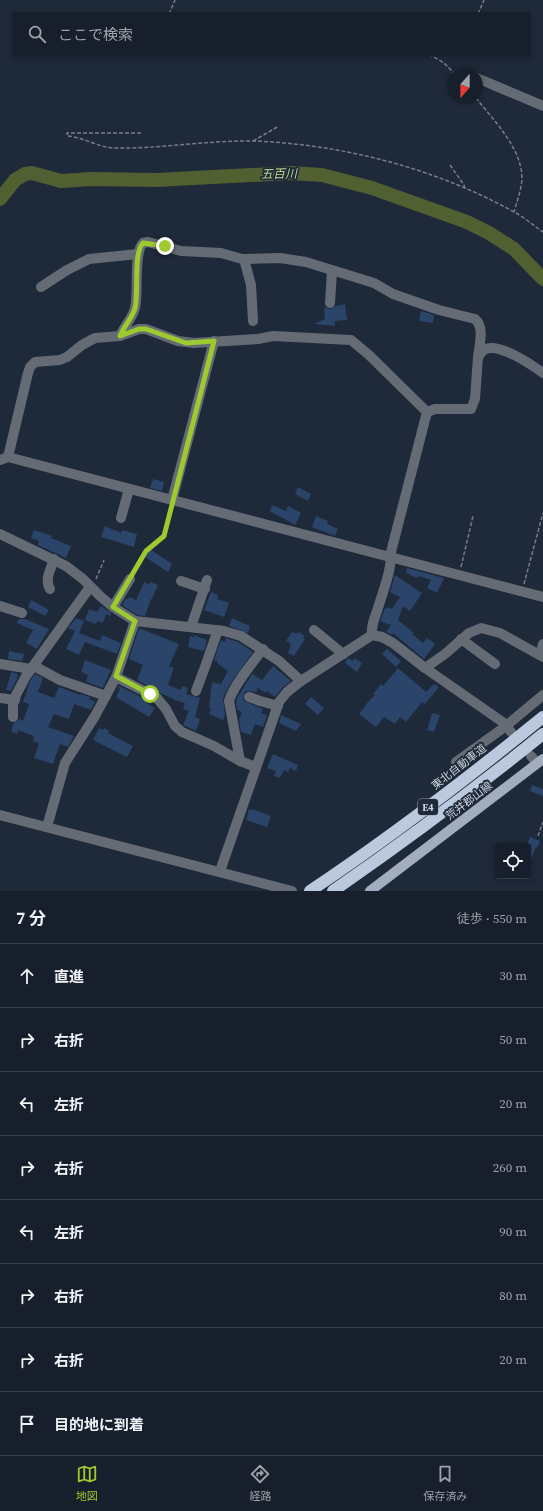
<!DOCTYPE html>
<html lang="ja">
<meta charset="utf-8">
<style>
:root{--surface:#161f2b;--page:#1f2733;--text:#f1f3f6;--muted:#9ea2a9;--line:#353d47;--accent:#9dca2f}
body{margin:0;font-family:"Source Serif 4","Noto Sans JP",serif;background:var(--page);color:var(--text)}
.controls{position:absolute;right:12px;bottom:12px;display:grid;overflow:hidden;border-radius:4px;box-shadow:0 2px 6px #0003}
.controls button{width:36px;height:36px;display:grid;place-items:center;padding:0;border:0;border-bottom:1px solid var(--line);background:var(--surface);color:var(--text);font:20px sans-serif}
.compass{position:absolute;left:447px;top:68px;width:36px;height:36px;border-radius:50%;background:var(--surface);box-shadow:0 2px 6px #0003;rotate:201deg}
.stop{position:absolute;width:12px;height:12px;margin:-9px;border:3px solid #9dca2f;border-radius:50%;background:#fff}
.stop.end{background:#9dca2f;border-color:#fff;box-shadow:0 1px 4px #0008}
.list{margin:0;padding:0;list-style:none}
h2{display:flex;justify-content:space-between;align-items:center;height:52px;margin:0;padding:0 16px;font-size:17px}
h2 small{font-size:13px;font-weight:400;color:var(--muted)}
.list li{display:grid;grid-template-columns:26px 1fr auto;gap:12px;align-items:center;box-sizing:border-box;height:64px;padding:0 16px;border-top:1px solid var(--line)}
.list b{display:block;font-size:15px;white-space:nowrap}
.list em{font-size:13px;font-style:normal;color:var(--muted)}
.icon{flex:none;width:22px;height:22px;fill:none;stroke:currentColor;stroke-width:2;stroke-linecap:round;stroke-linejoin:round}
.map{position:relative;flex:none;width:543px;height:891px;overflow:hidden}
.search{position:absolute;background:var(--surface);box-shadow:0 2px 6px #0003;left:12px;right:12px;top:12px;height:44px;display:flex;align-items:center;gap:10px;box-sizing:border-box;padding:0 14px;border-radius:4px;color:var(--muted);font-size:15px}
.sheet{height:564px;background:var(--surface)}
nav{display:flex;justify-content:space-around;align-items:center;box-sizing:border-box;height:56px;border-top:1px solid var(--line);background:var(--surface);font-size:11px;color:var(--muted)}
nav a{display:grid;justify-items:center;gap:2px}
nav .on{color:var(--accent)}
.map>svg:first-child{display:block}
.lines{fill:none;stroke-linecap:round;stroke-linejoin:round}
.river{stroke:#506031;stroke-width:14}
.building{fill:#2a446a}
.path{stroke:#747d8b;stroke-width:1.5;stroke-dasharray:4 2;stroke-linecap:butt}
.minor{stroke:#656b74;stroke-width:10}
.major{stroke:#a2aec0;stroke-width:10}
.highway{stroke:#bac9de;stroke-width:12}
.route{stroke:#9dca2f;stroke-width:5}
.labels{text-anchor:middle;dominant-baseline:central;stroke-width:3.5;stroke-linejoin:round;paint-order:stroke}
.shield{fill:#1e2939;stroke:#98a1ad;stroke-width:1}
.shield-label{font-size:10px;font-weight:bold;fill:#cdd4df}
.street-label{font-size:11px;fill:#cdd4df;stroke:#1e2939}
.water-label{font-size:12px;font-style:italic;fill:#bfda8f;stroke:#1e2939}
</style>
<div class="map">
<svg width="543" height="891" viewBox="0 0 543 891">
<rect width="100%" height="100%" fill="#1e2939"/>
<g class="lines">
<!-- river -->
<polyline class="river" points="0,199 15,180 25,174 32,173 61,181 92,179 156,180 291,173 322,175 372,188 467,222 489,233 514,249 543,279"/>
</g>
<!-- building -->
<g class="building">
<polygon points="345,304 347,320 335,321 335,326 314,324 325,319 324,307 330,309 336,306"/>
<polygon points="421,311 434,315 433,323 419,321"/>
<polygon points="153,479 164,482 162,491 150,488"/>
<polygon points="298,487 311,494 308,501 295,494"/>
<polygon points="272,505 286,511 288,506 301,513 295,525 270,511"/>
<polygon points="316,516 328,521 327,524 338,529 335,536 312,527"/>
<polygon points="105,526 121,533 122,530 137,534 134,547 101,537"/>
<polygon points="34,530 52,536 51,538 71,546 66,558 38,545 39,541 31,538"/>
<polygon points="150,549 172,564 168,572 145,557"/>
<polygon points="407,568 444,578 437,593 427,588 431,580 418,576 417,578 406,573"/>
<polygon points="395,575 422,593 410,611 403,606 398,620 414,633 412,634 423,643 427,638 435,644 424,659 393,633 392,635 386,632 391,625 380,621 385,608 387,609 388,607 392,609 400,597 390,592"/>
<polygon points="144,582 149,585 150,582 158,585 152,599 151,599 145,616 137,615 122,605 126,598 128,599 129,597 136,600"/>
<polygon points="211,592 218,595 217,599 229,603 224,617 204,610"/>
<polygon points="31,600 49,610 45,616 28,607"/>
<polygon points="101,606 111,613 110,616 106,614 103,623 97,621 96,624 85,620 89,609 97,612"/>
<polygon points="76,618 84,621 79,633 100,641 102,635 121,643 117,654 85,642 79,655 66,649 75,631 68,628"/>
<polygon points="232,618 250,626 248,633 229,626"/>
<polygon points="19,619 25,619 49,629 37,649 26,643 33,630 17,623"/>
<polygon points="139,628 179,644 169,666 174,668 168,685 181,690 182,686 188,688 186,694 200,698 195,717 200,719 196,731 183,725 189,711 183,709 185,703 174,700 174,699 162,694 137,680 143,665 129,659"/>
<polygon points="292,632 297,634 299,632 305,636 303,638 305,639 294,656 288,653 291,644 286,641"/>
<polygon points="194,635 207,640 204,651 188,647 190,636 194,637"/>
<polygon points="226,638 238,642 253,652 234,678 225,693 223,699 225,715 223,720 209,714 211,709 209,708 212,682 221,684 228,671 217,663 218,662 214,660 221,640 225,642"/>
<polygon points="387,649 401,661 396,667 382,654"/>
<polygon points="9,651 24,654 22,661 8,659"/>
<polygon points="348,658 353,661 354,658 362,663 357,672 345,663"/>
<polygon points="85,660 111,670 103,688 86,682 88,675 81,672"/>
<polygon points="273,666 291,681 282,688 275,697 267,691 266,693 258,688 256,692 248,691 245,692 243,698 244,701 263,709 261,713 267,715 263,727 255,724 251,735 241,732 239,720 242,712 237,710 236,702 237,698 252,674 262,680"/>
<polygon points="398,668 426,692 434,684 439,687 425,704 422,702 406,722 400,717 395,724 384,717 376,727 359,714 368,702 375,695 373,694 381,684 383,686"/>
<polygon points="11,672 18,674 17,679 11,691 6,690"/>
<polygon points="35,674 43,678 38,692 54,698 59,687 80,695 81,694 90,697 89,699 95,702 91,710 74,704 69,719 54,714 48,727 74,736 68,747 60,744 53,764 34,758 39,743 33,741 34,736 18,730 17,734 11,731 14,723 19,719 23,721 29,704 23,702 30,681"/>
<polygon points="119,686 139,696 146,700 145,702 155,708 149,717 116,697 120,689 118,688"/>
<polygon points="311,697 324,708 318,715 305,704"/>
<polygon points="432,713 440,715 434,732 427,730"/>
<polygon points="281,715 301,724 296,731 279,723"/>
<polygon points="99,728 103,730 104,728 109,731 108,733 133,746 127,757 93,740"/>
<polygon points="273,754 298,765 296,771 290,768 288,772 284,770 280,778 274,776 276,771 267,768"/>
<polygon points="532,785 543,789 543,796 530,791"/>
<polygon points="249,809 253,810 253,809 271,816 267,827 246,820"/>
<polygon points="530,837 540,841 537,848 536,847 528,866 527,844"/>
</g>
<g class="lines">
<!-- path -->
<g class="path">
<polyline points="169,14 175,0"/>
<polyline points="478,14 484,0"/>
<polyline points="429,54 444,63 455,74"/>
<path d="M476 98C494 121 522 148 522 179 521 191 517 201 514 212"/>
<path d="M141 133H67V136C83 137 100 148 114 148 161 149 208 140 255 141 346 145 437 169 516 213 525 218 534 226 543 232"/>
<polyline points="253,141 279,126"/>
<polyline points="450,165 464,185 465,189"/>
<polyline points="461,567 473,516"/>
<polyline points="133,572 146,551 164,536 170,509"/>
<polyline points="96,579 104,560"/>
<polyline points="524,584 543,513"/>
<polyline points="538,836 543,822"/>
</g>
<!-- minor -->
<g class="minor">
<polyline points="477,78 543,106"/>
<polyline points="244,259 251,285 253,321"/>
<polyline points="41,287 67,270 89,259 138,254"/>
<polyline points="330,303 332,271"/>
<path d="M120 336C124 327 133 317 135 308 139 293 133 253 143 243L148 242 181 251 221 253 242 259 280 258 306 262 374 283 393 294 439 310 475 319C485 327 479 346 478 357"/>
<path d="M427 412 435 409H471L475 399 478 357C480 355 481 352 484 350 497 341 532 365 543 373"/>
<path d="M8 457 28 373 30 367 35 362 60 360 67 357 82 345 95 338 120 336 139 329H146L178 341 194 343 258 339 273 336 351 340 369 355 427 412 391 552C392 570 382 594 377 611 374 619 371 627 372 635"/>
<polyline points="0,460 8,457 543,597"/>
<polyline points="172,500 214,341"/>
<polyline points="121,518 129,489"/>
<polyline points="0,534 66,566 83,579 100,596 113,607 135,621"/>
<polyline points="181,581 205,589"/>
<path d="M50 589C44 580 51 569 54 559"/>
<polyline points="0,606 22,613"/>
<polyline points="113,607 130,579"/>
<polyline points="191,627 207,580"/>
<polyline points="314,630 343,654"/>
<polyline points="461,639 495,664"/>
<polyline points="540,655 543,644"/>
<polyline points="0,664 31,669"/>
<polyline points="34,666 60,680 106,696"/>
<polyline points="425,668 445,654 469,633 481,628 500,633 543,657"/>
<polyline points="116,677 156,697 166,709 175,726 182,732 214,746 240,761 256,767"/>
<polyline points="196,691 205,667 218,630"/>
<polyline points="249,697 260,701 278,706"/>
<polyline points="0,698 15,700"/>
<polyline points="13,717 13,705 16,695 26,676 90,587"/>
<polyline points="531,756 537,763"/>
<path d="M240 761 229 701C233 686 253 662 263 649"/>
<polyline points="456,762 506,726 543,695"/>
<polyline points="0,815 292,891"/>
<polyline points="47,827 65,763 95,716 116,677 135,621 224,631 241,636 279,661 301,681"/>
<polyline points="220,871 279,702 287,692 301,681 372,635 382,637 393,643 425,668 504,723 511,732"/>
</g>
<!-- major -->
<polyline class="major" points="370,891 543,759"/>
<!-- highway -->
<g class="highway">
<path d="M310 891C391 837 468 778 543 717"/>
<path d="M333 891C405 841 475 789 543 734"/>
</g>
</g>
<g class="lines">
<!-- route -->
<path class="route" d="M150 694 116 676 135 621 113 607 146 551 164 536 214 341 186 343 146 329H139L120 336C124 326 133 317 135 308 139 293 133 253 143 243L165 246"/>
</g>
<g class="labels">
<!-- shield labels -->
<rect class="shield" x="418" y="799" width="20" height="16" rx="3"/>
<g class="shield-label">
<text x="428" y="807">E4</text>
</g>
<!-- street labels -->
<g class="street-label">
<text transform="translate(459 767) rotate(-38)">東北自動車道</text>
<text transform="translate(469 801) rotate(-37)">荒井郡山線</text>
</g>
<!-- water labels -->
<g class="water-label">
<text transform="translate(279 174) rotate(-1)">五百川</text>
</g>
</g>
</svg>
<div class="controls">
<button><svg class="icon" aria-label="locate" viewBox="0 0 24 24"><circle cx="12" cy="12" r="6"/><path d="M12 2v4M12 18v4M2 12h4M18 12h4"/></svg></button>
</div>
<svg class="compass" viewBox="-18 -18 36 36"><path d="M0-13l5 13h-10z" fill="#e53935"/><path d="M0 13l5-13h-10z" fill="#9ea2a9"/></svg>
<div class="stop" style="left:150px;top:694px"></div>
<div class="stop end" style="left:165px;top:246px"></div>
<div class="search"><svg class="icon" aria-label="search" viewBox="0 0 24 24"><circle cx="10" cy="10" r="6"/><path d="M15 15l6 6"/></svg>ここで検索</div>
</div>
<section class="sheet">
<h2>7 分<small>徒歩 · 550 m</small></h2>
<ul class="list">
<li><svg class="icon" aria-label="ahead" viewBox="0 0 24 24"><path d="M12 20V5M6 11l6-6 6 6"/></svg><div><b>直進</b></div><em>30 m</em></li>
<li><svg class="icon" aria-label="right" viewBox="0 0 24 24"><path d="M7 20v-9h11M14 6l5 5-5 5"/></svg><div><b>右折</b></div><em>50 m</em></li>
<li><svg class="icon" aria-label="left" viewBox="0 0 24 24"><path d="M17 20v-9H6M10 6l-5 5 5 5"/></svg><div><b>左折</b></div><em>20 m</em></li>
<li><svg class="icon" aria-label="right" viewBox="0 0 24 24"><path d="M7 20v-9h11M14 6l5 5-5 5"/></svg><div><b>右折</b></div><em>260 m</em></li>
<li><svg class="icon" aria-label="left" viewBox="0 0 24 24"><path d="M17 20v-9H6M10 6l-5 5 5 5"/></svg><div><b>左折</b></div><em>90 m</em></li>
<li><svg class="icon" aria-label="right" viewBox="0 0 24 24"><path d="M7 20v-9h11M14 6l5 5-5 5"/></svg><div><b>右折</b></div><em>80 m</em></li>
<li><svg class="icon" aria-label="right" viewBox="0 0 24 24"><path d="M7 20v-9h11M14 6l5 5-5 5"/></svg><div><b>右折</b></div><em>20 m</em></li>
<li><svg class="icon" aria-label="arrive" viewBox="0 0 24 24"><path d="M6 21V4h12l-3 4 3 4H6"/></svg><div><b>目的地に到着</b></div></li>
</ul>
</section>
<nav>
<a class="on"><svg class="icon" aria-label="map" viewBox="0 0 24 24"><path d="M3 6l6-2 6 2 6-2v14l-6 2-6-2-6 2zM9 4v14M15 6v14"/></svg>地図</a>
<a><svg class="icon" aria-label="directions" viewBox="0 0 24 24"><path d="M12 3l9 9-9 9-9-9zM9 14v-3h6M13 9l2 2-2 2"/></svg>経路</a>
<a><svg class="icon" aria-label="saved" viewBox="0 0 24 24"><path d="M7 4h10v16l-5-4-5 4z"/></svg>保存済み</a>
</nav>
